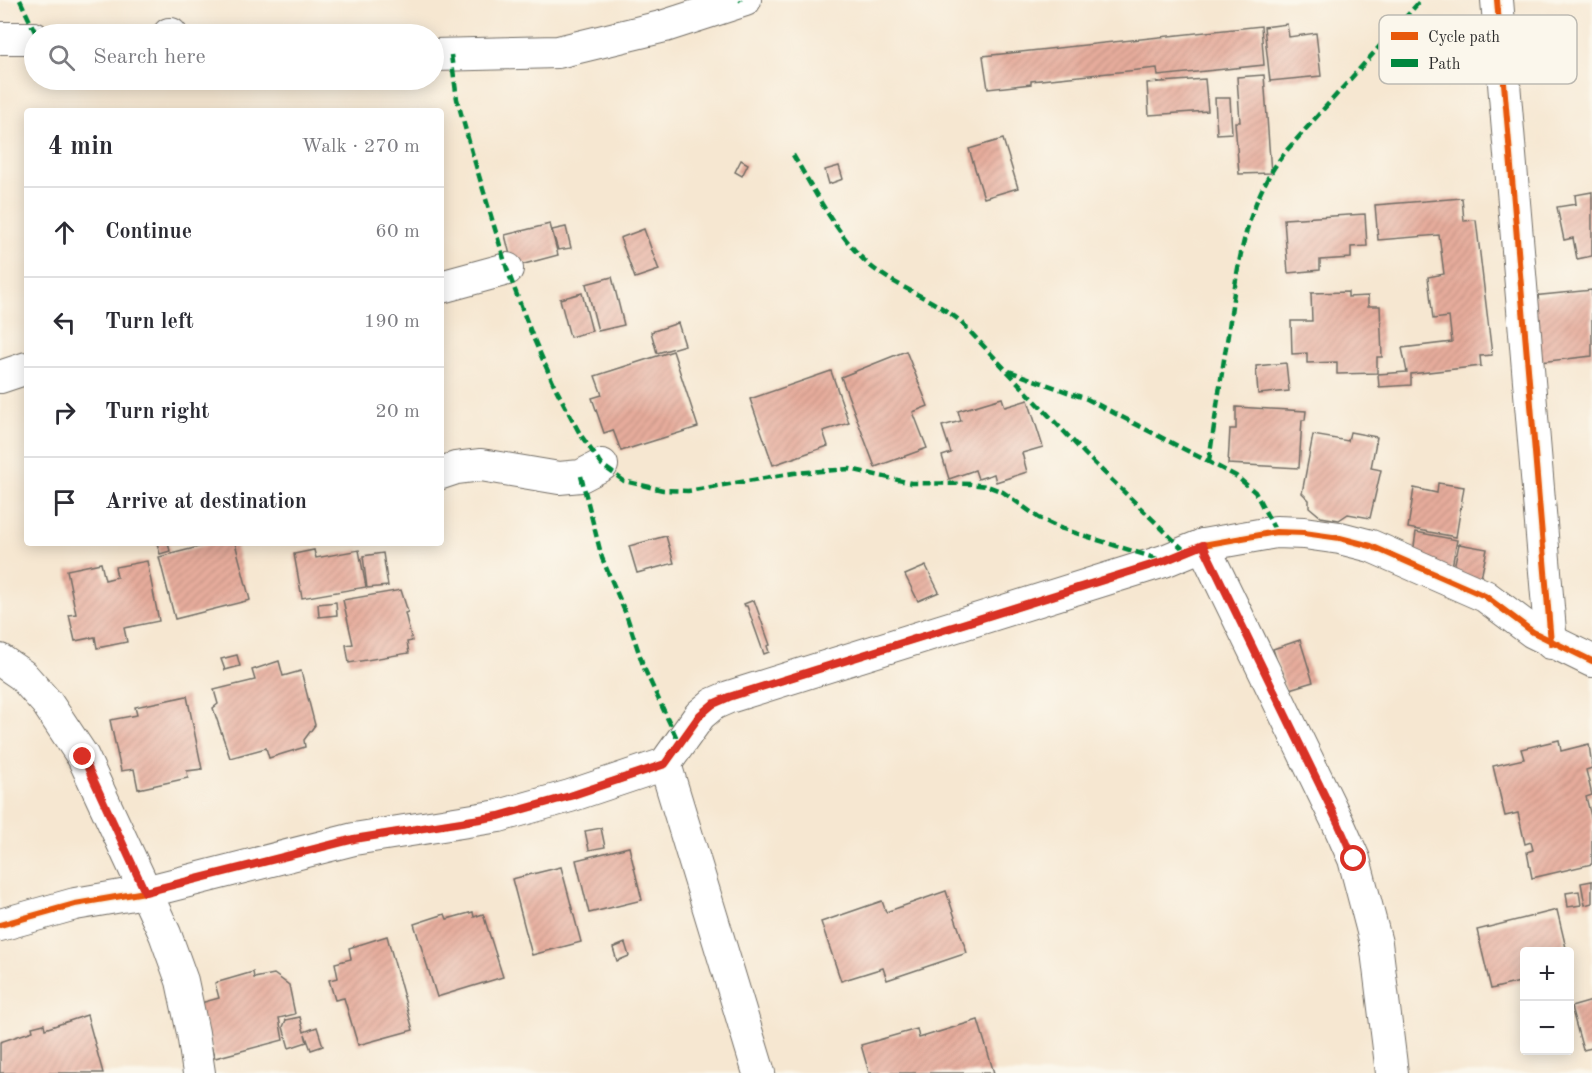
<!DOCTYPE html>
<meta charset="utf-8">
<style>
:root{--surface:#fff;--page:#f7f7f7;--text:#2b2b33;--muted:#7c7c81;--line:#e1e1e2}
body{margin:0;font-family:"Old Standard TT",serif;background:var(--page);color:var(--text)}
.controls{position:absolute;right:18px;bottom:18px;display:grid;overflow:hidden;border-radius:6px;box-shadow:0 3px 15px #0003}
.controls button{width:54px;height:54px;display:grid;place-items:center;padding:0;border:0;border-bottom:2px solid var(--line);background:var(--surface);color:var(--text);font:30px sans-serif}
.stop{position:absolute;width:18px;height:18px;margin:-14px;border:4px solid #d93025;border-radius:50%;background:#fff}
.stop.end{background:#d93025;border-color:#fff;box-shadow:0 2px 6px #0008}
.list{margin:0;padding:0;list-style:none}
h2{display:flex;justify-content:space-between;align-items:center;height:78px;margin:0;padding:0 24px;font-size:26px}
h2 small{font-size:20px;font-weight:400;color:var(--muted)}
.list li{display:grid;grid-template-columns:39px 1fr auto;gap:18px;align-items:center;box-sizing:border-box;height:90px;padding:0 24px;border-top:2px solid var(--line)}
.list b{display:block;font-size:22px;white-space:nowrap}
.list em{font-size:20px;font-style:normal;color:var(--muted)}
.icon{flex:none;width:33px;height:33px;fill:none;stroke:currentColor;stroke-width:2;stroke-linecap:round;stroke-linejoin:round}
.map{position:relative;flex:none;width:1592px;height:1073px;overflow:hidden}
.search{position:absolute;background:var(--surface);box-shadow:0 3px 15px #0003;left:24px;top:24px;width:420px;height:66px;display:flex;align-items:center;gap:15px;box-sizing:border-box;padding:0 21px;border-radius:33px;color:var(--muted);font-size:22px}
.panel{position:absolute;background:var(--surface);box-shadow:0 3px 15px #0003;left:24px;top:108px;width:420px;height:438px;border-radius:6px}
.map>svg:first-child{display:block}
.building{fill:url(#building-hatch)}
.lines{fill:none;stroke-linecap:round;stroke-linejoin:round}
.street-casing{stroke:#726d65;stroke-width:34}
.street{stroke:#fff;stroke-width:32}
.quiet{stroke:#00873e;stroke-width:4.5;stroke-dasharray:9 4.5;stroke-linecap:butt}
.cycleway-casing{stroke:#fbf7ec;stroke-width:10}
.cycleway{stroke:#e8590c;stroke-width:6}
.route{stroke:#d93025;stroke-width:8}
.key{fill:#fbf7ec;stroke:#bdbab2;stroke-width:1.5}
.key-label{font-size:16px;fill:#2b2b2b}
</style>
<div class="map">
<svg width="1592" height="1073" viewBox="0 0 1592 1073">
<defs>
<pattern id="building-hatch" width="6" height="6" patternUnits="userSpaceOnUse" patternTransform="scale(1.5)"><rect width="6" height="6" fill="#e6ac9b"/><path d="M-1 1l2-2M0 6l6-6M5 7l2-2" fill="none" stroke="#c59486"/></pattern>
</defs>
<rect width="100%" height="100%" fill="#fbf7ec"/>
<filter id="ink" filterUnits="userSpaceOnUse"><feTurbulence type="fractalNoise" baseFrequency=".0167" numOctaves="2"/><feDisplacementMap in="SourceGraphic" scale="12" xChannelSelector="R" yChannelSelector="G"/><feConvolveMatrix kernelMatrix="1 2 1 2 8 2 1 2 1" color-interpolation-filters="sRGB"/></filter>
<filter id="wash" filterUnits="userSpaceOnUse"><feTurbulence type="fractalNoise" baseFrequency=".008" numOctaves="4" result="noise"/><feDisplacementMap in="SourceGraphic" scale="24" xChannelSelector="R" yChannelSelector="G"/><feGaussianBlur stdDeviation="1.35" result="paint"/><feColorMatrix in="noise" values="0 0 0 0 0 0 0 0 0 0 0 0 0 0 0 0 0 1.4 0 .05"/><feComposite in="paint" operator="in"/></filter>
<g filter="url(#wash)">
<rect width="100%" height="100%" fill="#f6e7d1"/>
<g id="blocks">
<!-- building -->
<g class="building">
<polygon points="1287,24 1289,37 1316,33 1321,76 1270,81 1264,27"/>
<polygon points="1261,26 1264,65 1158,76 1157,68 1031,81 1031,84 988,89 983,56"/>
<polygon points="1264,75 1271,173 1239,174 1235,122 1240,122 1237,77"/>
<polygon points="1205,79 1208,111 1149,115 1147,83"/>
<polygon points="1215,98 1230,98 1232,133 1217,134"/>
<polygon points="1003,139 1018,188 984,198 969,149"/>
<polygon points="741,160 748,164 742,176 735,172"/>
<polygon points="839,166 843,179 829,184 825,170"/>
<polygon points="1592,192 1592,256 1577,259 1573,238 1564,240 1557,207 1576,204 1575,195"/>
<polygon points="1462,198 1464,221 1476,220 1492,355 1480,356 1481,366 1411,374 1411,385 1379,387 1378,374 1407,372 1402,348 1452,342 1449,317 1433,319 1428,277 1444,274 1439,235 1378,240 1375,205"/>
<polygon points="1365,214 1367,246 1351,247 1351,258 1320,260 1320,270 1288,273 1284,219"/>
<polygon points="550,224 558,255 513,267 505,235"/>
<polygon points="566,227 571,248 558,250 552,230"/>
<polygon points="644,229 659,270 635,278 620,238"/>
<polygon points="612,277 624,325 598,331 586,284"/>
<polygon points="1592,290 1592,356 1531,363 1532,296"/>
<polygon points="1348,292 1348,297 1368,296 1368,306 1380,306 1382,357 1377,357 1377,373 1337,374 1337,362 1307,363 1307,353 1292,354 1291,321 1312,321 1311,293"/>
<polygon points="582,293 592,331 570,337 560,299"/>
<polygon points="678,323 685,345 657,353 651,332"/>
<polygon points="673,351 698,427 621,451 613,430 604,433 592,398 602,395 595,376"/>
<polygon points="906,351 928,406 913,412 927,448 875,467 841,377"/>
<polygon points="1286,363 1289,391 1258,394 1256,366"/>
<polygon points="831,371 849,423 823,431 828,446 773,465 750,399"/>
<polygon points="1002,398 1005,407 1028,400 1043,447 1022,453 1027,472 996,482 994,474 978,479 975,470 949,479 942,456 951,453 942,426 961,421 958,411"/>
<polygon points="1236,407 1306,411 1305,420 1302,420 1299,468 1228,464 1230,429 1236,429"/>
<polygon points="1350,432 1377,437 1371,468 1381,470 1370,518 1348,514 1339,520 1321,517 1309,507 1309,500 1302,493 1313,435 1348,441"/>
<polygon points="1438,483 1464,487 1456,537 1408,528 1414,488 1437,493"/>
<polygon points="1416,532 1457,540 1451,572 1412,561"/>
<polygon points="666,536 674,563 637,573 629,546"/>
<polygon points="157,543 168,543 170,551 160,554"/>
<polygon points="214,543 235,543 250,600 175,619 159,557"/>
<polygon points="1459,544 1487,549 1480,583 1452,577"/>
<polygon points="314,550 316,558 359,550 366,587 302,598 294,554"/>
<polygon points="383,553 388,586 367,588 363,556"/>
<polygon points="147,561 159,621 124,628 127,642 97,648 95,637 75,641 69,615 76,614 67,570 101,563 105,580 117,577 115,567"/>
<polygon points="926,566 939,592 918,601 905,575"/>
<polygon points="401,590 408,612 405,613 412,641 407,642 409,653 349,663 346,645 353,644 343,600"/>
<polygon points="754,600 770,645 767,646 769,652 764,654 747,606 745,606 744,604"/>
<polygon points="336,602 337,615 319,617 318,604"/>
<polygon points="1300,640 1313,682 1286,690 1273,649"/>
<polygon points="237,655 240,666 225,670 221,659"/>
<polygon points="279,661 283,676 301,671 315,725 304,740 305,747 269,758 266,748 230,758 213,708 218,704 214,690 255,680 252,670"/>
<polygon points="187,696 202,769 187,771 188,778 138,789 134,769 121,771 110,720 137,715 135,707"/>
<polygon points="1559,740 1561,751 1589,744 1592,768 1586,770 1592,795 1586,797 1592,820 1592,864 1532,878 1527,852 1533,850 1531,842 1525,844 1518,813 1505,816 1493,766 1524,759 1521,749"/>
<polygon points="601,828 605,847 589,850 585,831"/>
<polygon points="629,847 642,900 589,913 576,860"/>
<polygon points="561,867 581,942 532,955 512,879"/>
<polygon points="1592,881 1592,903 1585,905 1581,883"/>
<polygon points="946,891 967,953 887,980 883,968 841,981 821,922 882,901 886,912"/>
<polygon points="1579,891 1581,905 1568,907 1566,893"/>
<polygon points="1557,910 1567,952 1524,952 1524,981 1491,989 1477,930"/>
<polygon points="473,912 474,917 483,914 503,977 437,997 414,924 445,914 447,919"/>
<polygon points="387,936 413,1030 358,1045 344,998 335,1000 329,980 338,978 335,963 351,959 349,948"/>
<polygon points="625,943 629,956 617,961 613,948"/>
<polygon points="253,972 254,978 274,974 289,985 295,1014 279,1018 283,1040 215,1058 197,1004 219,998 215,983"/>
<polygon points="1592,1001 1592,1048 1583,1050 1571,1007"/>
<polygon points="87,1015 103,1073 0,1073 0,1042 33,1031 32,1027 44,1024 45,1029"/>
<polygon points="300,1017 304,1032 317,1027 323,1046 311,1050 305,1034 307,1042 289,1048 283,1027 286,1020"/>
<polygon points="978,1020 994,1073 869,1073 861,1045 917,1029 919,1038"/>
</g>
</g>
</g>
<g filter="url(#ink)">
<use href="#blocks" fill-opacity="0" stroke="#726d65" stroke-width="1.5"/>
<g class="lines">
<!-- street casing -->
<g class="street-casing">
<g id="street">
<polyline points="1497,0 1551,643"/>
<polyline points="169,34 171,34"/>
<polyline points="0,38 34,38"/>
<polyline points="434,55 558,52 665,26 745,0"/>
<polyline points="441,287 507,269"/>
<polyline points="0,377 27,368"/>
<polyline points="441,473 456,468 481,465 559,478 581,476 602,465"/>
<polyline points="1203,545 1338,823 1354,859 1376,943 1392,1073"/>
<polyline points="0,660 22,675 47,703 83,757 165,934 182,981 193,1033 199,1073"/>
<polyline points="665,764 759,1073"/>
<polyline points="0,925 75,904 145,892 354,839 499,816 570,796 665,764 700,715 713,704 729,697 1164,561 1203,545 1276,532 1304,533 1340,538 1371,546 1485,596 1533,632 1592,661"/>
</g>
</g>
<!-- street -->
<use href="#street" class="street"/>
<!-- quiet -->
<g class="quiet">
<polyline points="20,0 36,34"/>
<polyline points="740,0 741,1"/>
<polyline points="451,55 457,99 473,156 507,269 532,335 555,387 580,434 602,465 624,481 663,490 688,491 794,473 850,469 911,483 970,484 987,486 1003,492 1039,518 1060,528 1164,561"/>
<path d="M793 155C815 191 843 247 877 271 904 290 935 300 960 321L1086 455 1187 553"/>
<polyline points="1009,371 1087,399 1236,476 1255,492 1276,532"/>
<path d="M1209 461C1215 419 1221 377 1228 335 1237 270 1244 202 1287 150L1421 0"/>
<polyline points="581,476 602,558 626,614 644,668 679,743"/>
</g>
<!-- cycleway casing -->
<g class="cycleway-casing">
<g id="cycleway">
<polyline points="1497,0 1551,643"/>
<polyline points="0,925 75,904 145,892 354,839 499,816 570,796 665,764 700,715 713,704 729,697 1164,561 1203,545 1276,532 1304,533 1340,538 1371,546 1485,596 1533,632 1592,661"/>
</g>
</g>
<!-- cycleway -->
<use href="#cycleway" class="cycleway"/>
</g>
</g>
<g class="lines" filter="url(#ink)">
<!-- route -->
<polyline class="route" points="83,757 145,892 354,839 499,816 570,796 665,764 700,715 713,704 729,697 1164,561 1203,545 1338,823 1354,859"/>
</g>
<!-- legend -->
<rect x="1379" y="15" width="198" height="69" rx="9" class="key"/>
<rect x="1391" y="32" width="27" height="8" fill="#e8590c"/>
<rect x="1391" y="59" width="27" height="8" fill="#00873e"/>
<g class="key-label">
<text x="1428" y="42">Cycle path</text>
<text x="1428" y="69">Path</text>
</g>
</svg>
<div class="controls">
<button>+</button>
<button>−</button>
</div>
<div class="stop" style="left:1354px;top:859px"></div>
<div class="stop end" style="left:83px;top:757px"></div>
<div class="search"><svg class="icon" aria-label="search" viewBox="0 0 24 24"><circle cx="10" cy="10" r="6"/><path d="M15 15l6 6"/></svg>Search here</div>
<section class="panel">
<h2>4 min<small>Walk · 270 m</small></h2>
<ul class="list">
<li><svg class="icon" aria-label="ahead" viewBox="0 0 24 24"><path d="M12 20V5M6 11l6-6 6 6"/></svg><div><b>Continue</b></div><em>60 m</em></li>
<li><svg class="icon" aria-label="left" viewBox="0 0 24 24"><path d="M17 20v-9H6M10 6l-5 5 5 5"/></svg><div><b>Turn left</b></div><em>190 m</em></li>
<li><svg class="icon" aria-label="right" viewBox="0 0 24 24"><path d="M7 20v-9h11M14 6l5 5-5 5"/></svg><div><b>Turn right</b></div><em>20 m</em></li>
<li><svg class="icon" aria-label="arrive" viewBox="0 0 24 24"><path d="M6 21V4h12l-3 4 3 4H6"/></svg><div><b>Arrive at destination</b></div></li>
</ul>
</section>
</div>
